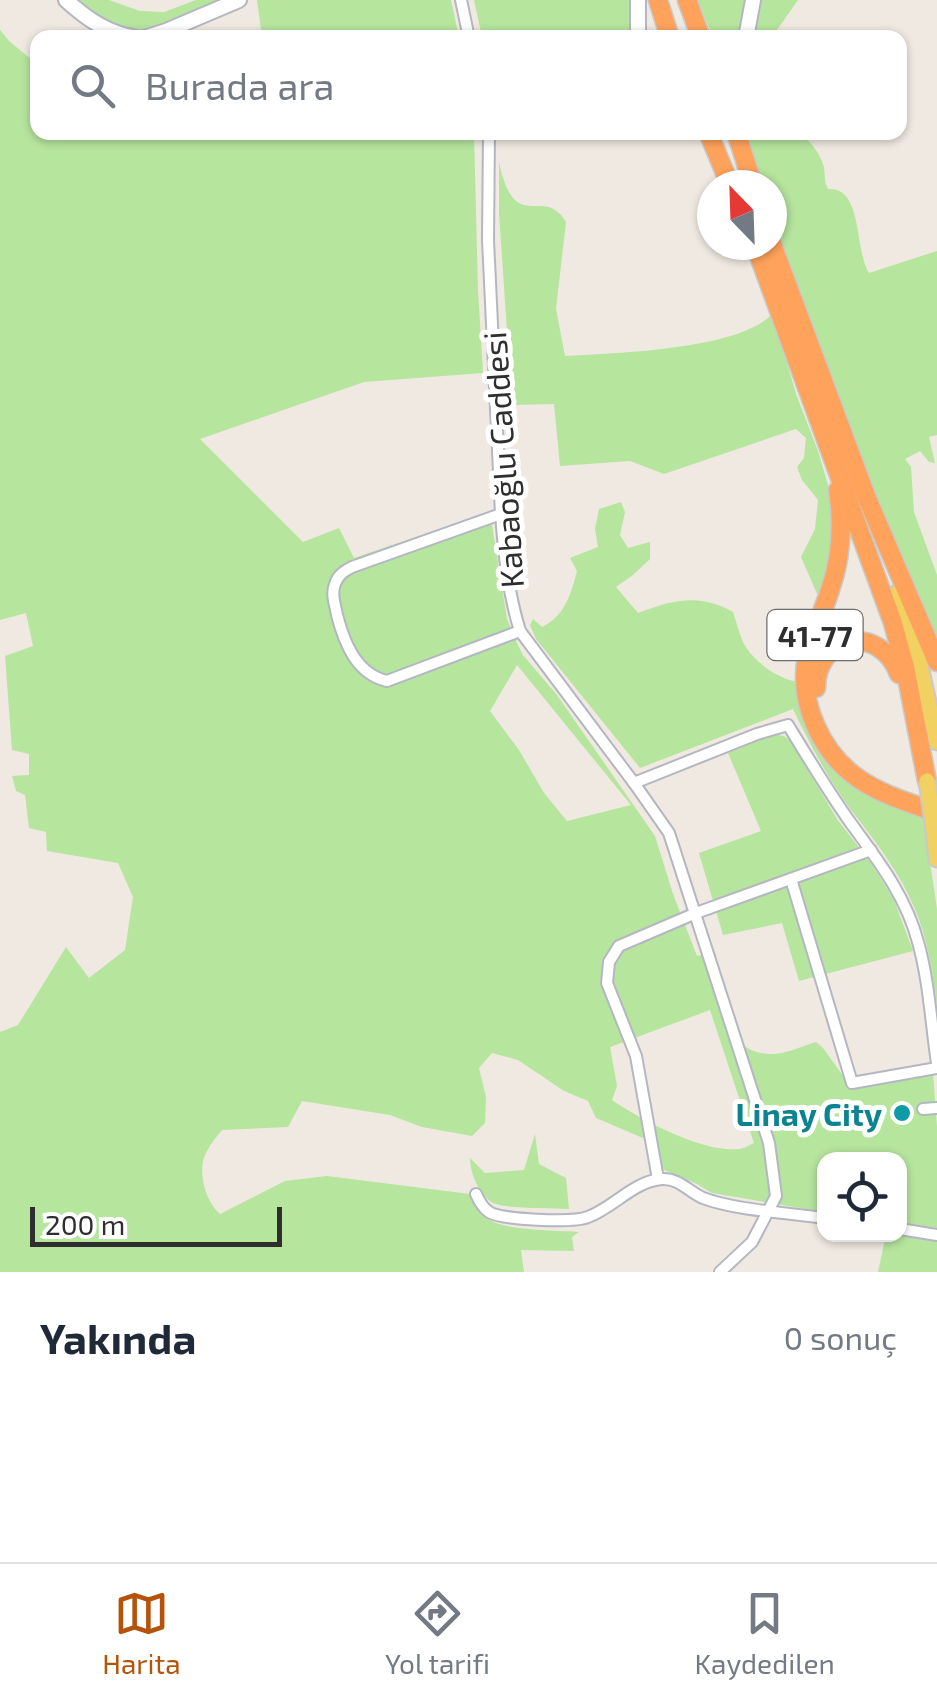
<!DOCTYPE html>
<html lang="tr">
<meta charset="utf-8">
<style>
:root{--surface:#fff;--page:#f6f6f7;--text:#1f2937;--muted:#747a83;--line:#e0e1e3;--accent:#b45309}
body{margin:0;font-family:"Exo 2",sans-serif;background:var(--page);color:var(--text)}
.controls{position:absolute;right:30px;bottom:30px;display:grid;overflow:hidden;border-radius:20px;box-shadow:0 2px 8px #0004}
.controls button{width:90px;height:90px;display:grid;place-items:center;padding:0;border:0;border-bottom:2px solid var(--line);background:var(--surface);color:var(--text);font:50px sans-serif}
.compass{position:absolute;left:697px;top:170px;width:90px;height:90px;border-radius:50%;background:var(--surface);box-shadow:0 2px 8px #0004;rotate:337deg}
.scale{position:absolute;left:30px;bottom:25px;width:252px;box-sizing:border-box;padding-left:10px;border:5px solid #2e2e2e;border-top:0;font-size:28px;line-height:35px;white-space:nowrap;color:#2e2e2e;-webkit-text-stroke:8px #fff;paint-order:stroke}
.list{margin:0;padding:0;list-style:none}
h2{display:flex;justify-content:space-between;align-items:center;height:130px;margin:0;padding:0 40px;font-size:42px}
h2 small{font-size:32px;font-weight:400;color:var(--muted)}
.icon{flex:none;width:55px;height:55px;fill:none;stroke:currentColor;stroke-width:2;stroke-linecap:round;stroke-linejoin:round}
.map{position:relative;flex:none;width:937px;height:1272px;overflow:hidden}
.search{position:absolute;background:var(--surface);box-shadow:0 2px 8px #0004;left:30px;right:30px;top:30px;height:110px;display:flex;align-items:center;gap:25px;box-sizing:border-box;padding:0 35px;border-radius:20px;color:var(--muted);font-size:38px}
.sheet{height:290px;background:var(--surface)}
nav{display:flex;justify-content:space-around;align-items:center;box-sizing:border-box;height:140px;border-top:2px solid var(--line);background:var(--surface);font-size:28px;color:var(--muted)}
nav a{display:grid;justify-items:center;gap:5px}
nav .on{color:var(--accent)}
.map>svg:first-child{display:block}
.green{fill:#b6e59e;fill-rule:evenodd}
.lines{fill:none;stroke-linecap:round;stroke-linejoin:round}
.street-casing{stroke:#b4b7c1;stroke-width:14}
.secondary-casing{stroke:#b4b7c1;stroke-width:18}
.primary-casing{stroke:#c9c9c9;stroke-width:19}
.highway-casing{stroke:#c9c9c9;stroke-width:21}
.street{stroke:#fff;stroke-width:10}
.secondary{stroke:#fff;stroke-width:14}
.primary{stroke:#f2d163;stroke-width:15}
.highway{stroke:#ffa35c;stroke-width:18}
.primary-bridge-casing{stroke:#c9c9c9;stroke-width:19;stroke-linecap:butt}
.primary-bridge{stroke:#f2d163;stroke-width:15}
.culture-dot{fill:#0f9aa8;stroke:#fff;stroke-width:4}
.labels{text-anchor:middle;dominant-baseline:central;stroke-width:10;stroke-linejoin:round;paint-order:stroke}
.shield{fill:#fff;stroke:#6d6d6d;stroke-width:2.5}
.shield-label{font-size:30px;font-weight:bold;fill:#2e2e2e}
.street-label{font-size:32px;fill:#2e2e2e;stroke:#fff}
.culture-label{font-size:32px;font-weight:bold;fill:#0d838f;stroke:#fff;text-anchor:end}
</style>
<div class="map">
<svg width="937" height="1272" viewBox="0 0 937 1272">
<rect width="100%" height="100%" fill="#efe9e1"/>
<!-- green -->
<g class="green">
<polygon points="72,0 109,0 140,11 164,12 196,0 228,0 145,32 121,30 77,6"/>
<polygon points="257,0 451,0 459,37 262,37"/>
<polygon points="474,0 634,0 632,37 482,37"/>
<polygon points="697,0 748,0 743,29 737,37 713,37"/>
<polygon points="760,0 798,0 772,37 754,37"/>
<path d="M0 30 9 41 37 64 38 132 172 134 174 132 474 133 478 290 483 373 364 382 200 439 303 542 339 528 354 558 490 512 507 619 518 645 523 655 557 695 655 836 673 894 697 956 715 952C720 990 718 1051 769 1054 784 1055 802 1046 816 1042L823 1048 852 1088 933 1073 937 1127V1228L900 1223V1160H824V1212L712 1193 697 1184 650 1164V1141L596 1118 588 1101 564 1091 518 1060 492 1053 479 1068 486 1097 485 1123 472 1136 422 1127 390 1115 302 1101 288 1127 222 1130C217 1136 211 1143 207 1151 196 1169 205 1201 220 1214L285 1181 327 1176 470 1194C474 1203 479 1215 489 1220 509 1231 556 1230 579 1232L572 1237 574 1251 521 1250 524 1272H0V1032L18 1025 66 947 89 978 125 950 133 897 118 863 47 851 46 832 29 828 25 795 16 791 12 776 29 775V754L12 750 5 656 33 646 26 613 0 620ZM517 665 631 805 567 821 544 793 519 750 490 711ZM710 1010 754 1143C750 1145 743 1149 739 1149 703 1153 641 1120 612 1100L617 1086 610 1047Z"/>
<path d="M751 132 788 133 791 139H799L803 136C811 142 820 154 823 164 826 173 823 179 828 189 863 186 854 249 869 273L937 251V435L929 437 935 463 929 462 920 451 905 459 911 467 914 512 937 575V647L823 360 772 220V185H761L750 144Z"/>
<path d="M499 162C515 238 543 183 566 222L556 309 565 356C614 353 741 350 773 313L796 394 818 451 831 495 834 544 821 603 801 557 815 529 818 500 802 480 797 467 804 458 806 438 796 429 664 474 630 461 560 466 554 404 512 405 499 213Z"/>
<path d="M621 502 625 512 620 535 628 548 650 542V559L633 575 616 587 638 613C673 600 699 593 733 612 736 621 739 633 743 642 753 662 780 681 801 682L823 750 923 815 937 909V1005C932 972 928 938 914 907 899 871 875 841 851 810 828 778 810 745 793 709L640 768 536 639 530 625 533 619 542 627C565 616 571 594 577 571L570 558 598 547 595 529 599 509Z"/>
<polygon points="778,735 784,736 791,741 837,819 872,864 894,900 913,951 799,981 782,923 723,935 699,853 761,831 728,753 763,738"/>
<path d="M535 1134 539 1164 566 1178 569 1209C550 1208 512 1209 496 1204 480 1199 470 1173 470 1158L485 1173 524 1170Z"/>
<polygon points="886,1234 937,1241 937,1272 878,1272"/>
</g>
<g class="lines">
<!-- street casing -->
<g class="street-casing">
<g id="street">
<polyline points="461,0 469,38"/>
<path d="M489 132 488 240 501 514C504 554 508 592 520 631L634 783 669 833 769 1143 776 1196 752 1242 720 1272"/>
<path d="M501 514 352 567C344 571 338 575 335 584 331 594 335 604 337 615 344 642 356 674 387 681L520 631"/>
<path d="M634 783 757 734 788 725C808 758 828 791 850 822 877 859 906 896 918 942 929 981 931 1023 937 1063"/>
<polyline points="791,879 852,1083 937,1068"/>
<polyline points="923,1109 937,1108"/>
<polyline points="658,1179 636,1056 607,983 609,962 619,946 696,913 871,850"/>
<path d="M476 1194C479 1201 483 1208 489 1212 501 1220 573 1223 588 1217 613 1208 634 1181 662 1179 679 1178 689 1192 703 1198 734 1210 790 1213 824 1218"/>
<polyline points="900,1229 937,1235"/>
</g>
</g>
<!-- secondary casing -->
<g class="secondary-casing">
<g id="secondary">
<path d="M66 0C87 19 108 34 137 38"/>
<polyline points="638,0 638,38"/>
<polyline points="144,38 166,31 239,0"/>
<polyline points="746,38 753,0"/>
</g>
</g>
<!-- primary casing -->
<g class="primary-casing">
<g id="primary">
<polyline points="899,591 916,648 937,742"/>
<polyline points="933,822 937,859"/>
</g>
</g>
<!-- highway casing -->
<g class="highway-casing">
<g id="highway">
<polyline points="658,0 670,38"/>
<polyline points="687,0 701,38"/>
<polyline points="708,132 730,185"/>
<polyline points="736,132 753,185"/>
<polyline points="772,244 866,496 937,662"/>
<polyline points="755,245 893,623 905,667 927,781"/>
<path d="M838 490C843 523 841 559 830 590 823 612 812 634 807 657 798 702 821 753 859 779 882 795 911 803 937 813"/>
<path d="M816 688C816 635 880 623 899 674"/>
</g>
</g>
<!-- street -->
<use href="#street" class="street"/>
<!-- secondary -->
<use href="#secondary" class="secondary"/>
<!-- primary -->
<use href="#primary" class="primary"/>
<!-- highway -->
<use href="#highway" class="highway"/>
<!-- primary-bridge casing -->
<g class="primary-bridge-casing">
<polyline id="primary-bridge" points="927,781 933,822"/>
</g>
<!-- primary-bridge -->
<use href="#primary-bridge" class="primary-bridge"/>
</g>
<!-- markers -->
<circle class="culture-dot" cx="902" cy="1113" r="10"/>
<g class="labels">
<!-- shield labels -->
<rect class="shield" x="767.5" y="610" width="95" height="50" rx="8"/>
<g class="shield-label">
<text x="815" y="635">41-77</text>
</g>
<!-- street labels -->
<g class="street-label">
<text transform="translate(502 460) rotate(-94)">Kabaoğlu Caddesi</text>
</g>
<!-- culture labels -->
<g class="culture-label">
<text x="882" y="1113">Linay City</text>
</g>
</g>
</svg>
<div class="controls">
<button><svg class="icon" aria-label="locate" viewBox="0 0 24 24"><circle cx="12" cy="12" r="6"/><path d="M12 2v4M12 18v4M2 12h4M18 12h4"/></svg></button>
</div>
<svg class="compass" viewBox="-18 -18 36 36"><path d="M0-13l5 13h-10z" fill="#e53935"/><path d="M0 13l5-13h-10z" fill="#747a83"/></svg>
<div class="scale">200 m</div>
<div class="search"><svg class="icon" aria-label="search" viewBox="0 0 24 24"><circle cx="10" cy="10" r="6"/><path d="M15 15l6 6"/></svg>Burada ara</div>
</div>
<section class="sheet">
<h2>Yakında<small>0 sonuç</small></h2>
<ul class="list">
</ul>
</section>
<nav>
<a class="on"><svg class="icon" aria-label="map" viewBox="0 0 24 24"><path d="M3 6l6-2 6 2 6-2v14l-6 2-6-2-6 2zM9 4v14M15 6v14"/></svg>Harita</a>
<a><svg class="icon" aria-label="directions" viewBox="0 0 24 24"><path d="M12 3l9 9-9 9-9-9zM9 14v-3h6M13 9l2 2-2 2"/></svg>Yol tarifi</a>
<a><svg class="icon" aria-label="saved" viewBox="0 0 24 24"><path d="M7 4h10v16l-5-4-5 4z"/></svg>Kaydedilen</a>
</nav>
